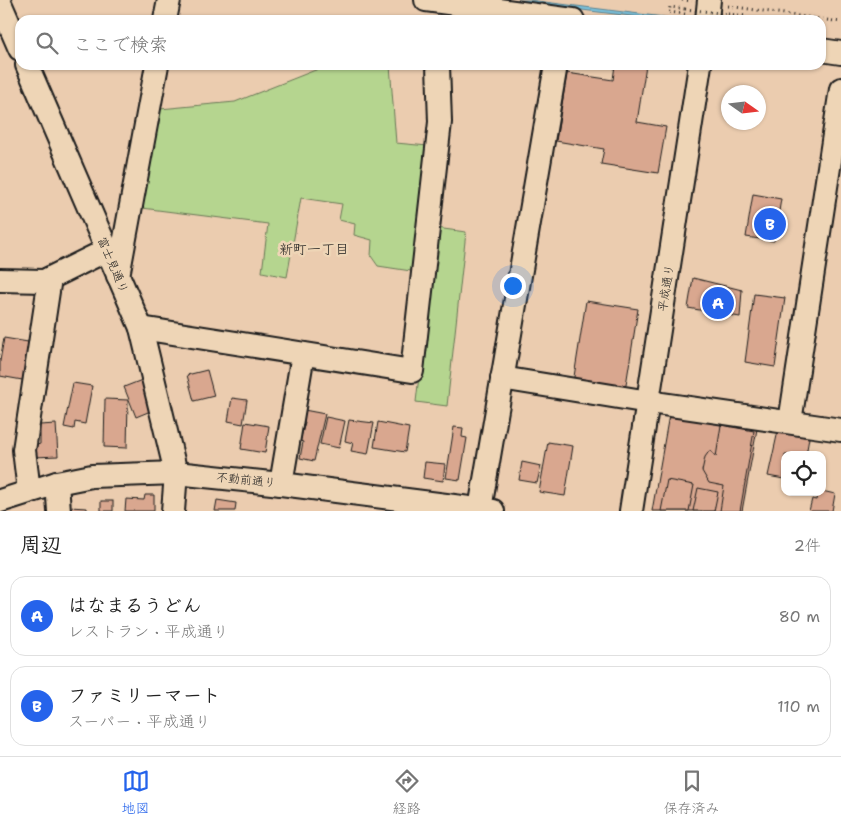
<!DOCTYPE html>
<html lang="ja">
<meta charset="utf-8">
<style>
:root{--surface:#fff;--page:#f6f6f6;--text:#222;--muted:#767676;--line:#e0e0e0;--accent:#2563eb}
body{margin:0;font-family:"Shantell Sans","Klee One",sans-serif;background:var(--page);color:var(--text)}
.controls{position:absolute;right:15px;bottom:15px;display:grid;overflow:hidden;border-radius:10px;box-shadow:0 1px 4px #0004}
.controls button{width:45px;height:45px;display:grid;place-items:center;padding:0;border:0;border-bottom:1px solid var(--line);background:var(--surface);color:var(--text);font:25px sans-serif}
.compass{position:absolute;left:721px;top:85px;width:45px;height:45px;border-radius:50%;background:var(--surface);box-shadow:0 1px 4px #0004;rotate:104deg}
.you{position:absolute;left:512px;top:285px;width:18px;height:18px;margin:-12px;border:4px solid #fff;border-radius:50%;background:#1a73e8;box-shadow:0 0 0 8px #1a73e833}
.badge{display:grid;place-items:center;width:32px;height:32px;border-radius:50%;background:var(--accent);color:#fff;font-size:16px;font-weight:700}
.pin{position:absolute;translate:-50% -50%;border:2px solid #fff;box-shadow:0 1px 5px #0006}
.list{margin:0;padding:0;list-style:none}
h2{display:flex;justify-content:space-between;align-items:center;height:65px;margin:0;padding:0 20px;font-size:21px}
h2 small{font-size:16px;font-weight:400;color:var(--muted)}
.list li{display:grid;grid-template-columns:32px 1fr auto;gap:15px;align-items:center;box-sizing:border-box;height:80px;margin:0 10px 10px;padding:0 10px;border:1px solid var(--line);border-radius:15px}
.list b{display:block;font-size:19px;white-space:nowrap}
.list p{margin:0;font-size:16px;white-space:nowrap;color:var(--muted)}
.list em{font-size:16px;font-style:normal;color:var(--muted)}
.icon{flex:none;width:28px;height:28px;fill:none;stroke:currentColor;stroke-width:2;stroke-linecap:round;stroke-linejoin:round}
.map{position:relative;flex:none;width:841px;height:511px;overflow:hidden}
.search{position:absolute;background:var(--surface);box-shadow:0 1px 4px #0004;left:15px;right:15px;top:15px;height:55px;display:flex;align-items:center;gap:12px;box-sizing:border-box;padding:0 18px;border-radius:15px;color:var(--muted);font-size:19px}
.sheet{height:245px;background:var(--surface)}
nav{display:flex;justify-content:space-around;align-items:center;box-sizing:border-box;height:70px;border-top:1px solid var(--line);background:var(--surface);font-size:14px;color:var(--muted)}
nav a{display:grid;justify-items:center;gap:2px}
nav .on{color:var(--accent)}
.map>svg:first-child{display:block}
.green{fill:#b5d58f;stroke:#687856}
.water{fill:#7cc3dd;stroke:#568090}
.building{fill:#d9a78f;stroke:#1c1c1c}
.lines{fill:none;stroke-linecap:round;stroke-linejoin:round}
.minor-casing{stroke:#1c1c1c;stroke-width:26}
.path{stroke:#1c1c1c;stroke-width:3;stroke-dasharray:1 4;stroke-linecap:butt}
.minor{stroke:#eed5b6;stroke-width:22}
.path-bridge{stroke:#1c1c1c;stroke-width:3;stroke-dasharray:1 4;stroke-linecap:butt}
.labels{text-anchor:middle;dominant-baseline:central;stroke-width:5;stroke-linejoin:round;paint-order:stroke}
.street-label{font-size:12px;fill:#1c1c1c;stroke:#eed5b6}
.neighbourhood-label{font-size:14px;fill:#1c1c1c;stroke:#eed5b6}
</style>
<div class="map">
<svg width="841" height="511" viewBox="0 0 841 511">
<rect width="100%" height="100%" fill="#ebccaf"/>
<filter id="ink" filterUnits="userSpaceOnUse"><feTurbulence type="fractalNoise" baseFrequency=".02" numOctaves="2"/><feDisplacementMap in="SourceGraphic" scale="10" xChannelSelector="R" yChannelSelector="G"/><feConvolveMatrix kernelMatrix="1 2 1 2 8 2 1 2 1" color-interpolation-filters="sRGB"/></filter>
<g filter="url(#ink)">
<!-- green -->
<g class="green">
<polygon points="328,65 390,65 396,143 428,146 411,271 378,266 371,256 372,240 354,235 355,224 339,220 342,204 301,198 287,277 262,272 268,224 142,208 160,109 235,102"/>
<polygon points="436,228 466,232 447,406 416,402"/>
</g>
<!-- water -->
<polygon class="water" points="500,0 529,0 679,19 679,20 664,20"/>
<!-- building -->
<g class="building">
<polygon points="615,65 646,65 637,122 666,127 658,173 601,164 604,149 556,141 567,73 613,80"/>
<polygon points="753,194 781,199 774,241 746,237"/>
<polygon points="693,278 742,290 740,317 688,308"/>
<polygon points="754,294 785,298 775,367 745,362"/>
<polygon points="586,301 638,309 626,385 621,390 573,383"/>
<polygon points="4,338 34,343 28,381 0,376 0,361"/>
<polygon points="207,370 214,396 194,401 187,375"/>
<polygon points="142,380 153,410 136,417 124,387"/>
<polygon points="73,383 92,386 85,424 75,422 74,429 64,427"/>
<polygon points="232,398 247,400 243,424 228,421"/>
<polygon points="105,399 128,400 127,448 104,447"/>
<polygon points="304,410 325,414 314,461 300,458 303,442 300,441 305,422 302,421"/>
<polygon points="669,415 757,429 742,511 652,511"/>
<polygon points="326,417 345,421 339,448 320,444"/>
<polygon points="349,420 374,423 368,454 351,451 353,443 345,441"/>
<polygon points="245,422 269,426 265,453 241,449"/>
<polygon points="378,422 409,428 405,452 374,447"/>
<polygon points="56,424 58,456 34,457 34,446 40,444 40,425"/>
<polygon points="721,425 754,431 740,511 720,511 724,486 709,483 702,471 705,457 710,450 716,457"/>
<polygon points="454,427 463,428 462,437 467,438 460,480 446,478"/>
<polygon points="778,431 809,438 806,455 785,455 784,479 768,476"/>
<polygon points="548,442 573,446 565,496 539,492"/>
<polygon points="425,462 445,464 443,481 423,478"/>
<polygon points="522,462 541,466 537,483 519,480"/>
<polygon points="667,480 694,485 689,511 661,511"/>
<polygon points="698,488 718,492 714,511 693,511"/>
<polygon points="822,491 835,494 832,511 809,511 812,499 816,500 818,492"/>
<polygon points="145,495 154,495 154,511 125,511 126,499 144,500"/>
<polygon points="217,500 236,503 235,511 215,511"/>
<rect x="101" y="501" width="12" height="10"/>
<polygon points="69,507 87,508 87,511 69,511"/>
</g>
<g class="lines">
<!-- minor casing -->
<g class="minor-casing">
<g id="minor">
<polyline points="426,0 573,20"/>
<polyline points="0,3 20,49"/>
<polyline points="165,20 169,0"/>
<polyline points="707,20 709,0"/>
<polyline points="821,50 841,53"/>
<polyline points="27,65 141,328 176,473 173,511"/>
<polyline points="118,276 157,65"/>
<polyline points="0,280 44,281 107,250"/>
<polyline points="141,328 412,371 440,122 438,65"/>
<polyline points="502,378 649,402 841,430"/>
<polyline points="790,422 841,89"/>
<polyline points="57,483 59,511"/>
<polyline points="281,484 303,354"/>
<polyline points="29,491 24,450 50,278"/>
<polyline points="0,501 57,483 92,476 176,473 281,484 493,511"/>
<polyline points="480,509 556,65"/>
<polyline points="631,511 700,65"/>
</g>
</g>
<!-- path -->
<g class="path">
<polyline points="682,0 692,1"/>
<polyline points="728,6 841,22"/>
<polyline points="685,14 669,12 670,7 685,9"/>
<polyline points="728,14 747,16 747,20"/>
</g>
<!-- minor -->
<use href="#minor" class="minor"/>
<!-- path-bridge -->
<polyline class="path-bridge" points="685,9 728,14"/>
</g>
</g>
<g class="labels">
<!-- street labels -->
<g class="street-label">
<text transform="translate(113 265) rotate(67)">富士見通り</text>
<text transform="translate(666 288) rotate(-81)">平成通り</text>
<text transform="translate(246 480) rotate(6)">不動前通り</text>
</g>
<!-- neighbourhood labels -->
<g class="neighbourhood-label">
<text x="314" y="249">新町一丁目</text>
</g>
</g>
</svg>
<div class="controls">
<button><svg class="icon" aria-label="locate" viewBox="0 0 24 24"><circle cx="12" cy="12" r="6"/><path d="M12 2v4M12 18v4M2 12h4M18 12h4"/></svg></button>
</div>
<svg class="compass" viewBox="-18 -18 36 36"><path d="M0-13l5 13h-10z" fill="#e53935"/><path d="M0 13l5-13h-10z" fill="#767676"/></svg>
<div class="you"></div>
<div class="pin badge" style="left:718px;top:303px">A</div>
<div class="pin badge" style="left:770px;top:224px">B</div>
<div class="search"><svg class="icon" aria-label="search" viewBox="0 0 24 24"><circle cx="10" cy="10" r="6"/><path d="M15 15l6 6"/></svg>ここで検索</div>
</div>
<section class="sheet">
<h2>周辺<small>2件</small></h2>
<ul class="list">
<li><span class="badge">A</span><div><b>はなまるうどん</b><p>レストラン · 平成通り</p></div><em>80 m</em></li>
<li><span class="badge">B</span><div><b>ファミリーマート</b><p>スーパー · 平成通り</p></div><em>110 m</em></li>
</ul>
</section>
<nav>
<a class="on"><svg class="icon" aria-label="map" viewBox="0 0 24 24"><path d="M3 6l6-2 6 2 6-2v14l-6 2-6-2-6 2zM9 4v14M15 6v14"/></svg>地図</a>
<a><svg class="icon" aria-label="directions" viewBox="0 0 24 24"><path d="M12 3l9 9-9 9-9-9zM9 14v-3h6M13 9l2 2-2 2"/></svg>経路</a>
<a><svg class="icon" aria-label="saved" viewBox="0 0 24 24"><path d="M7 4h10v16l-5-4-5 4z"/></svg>保存済み</a>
</nav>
